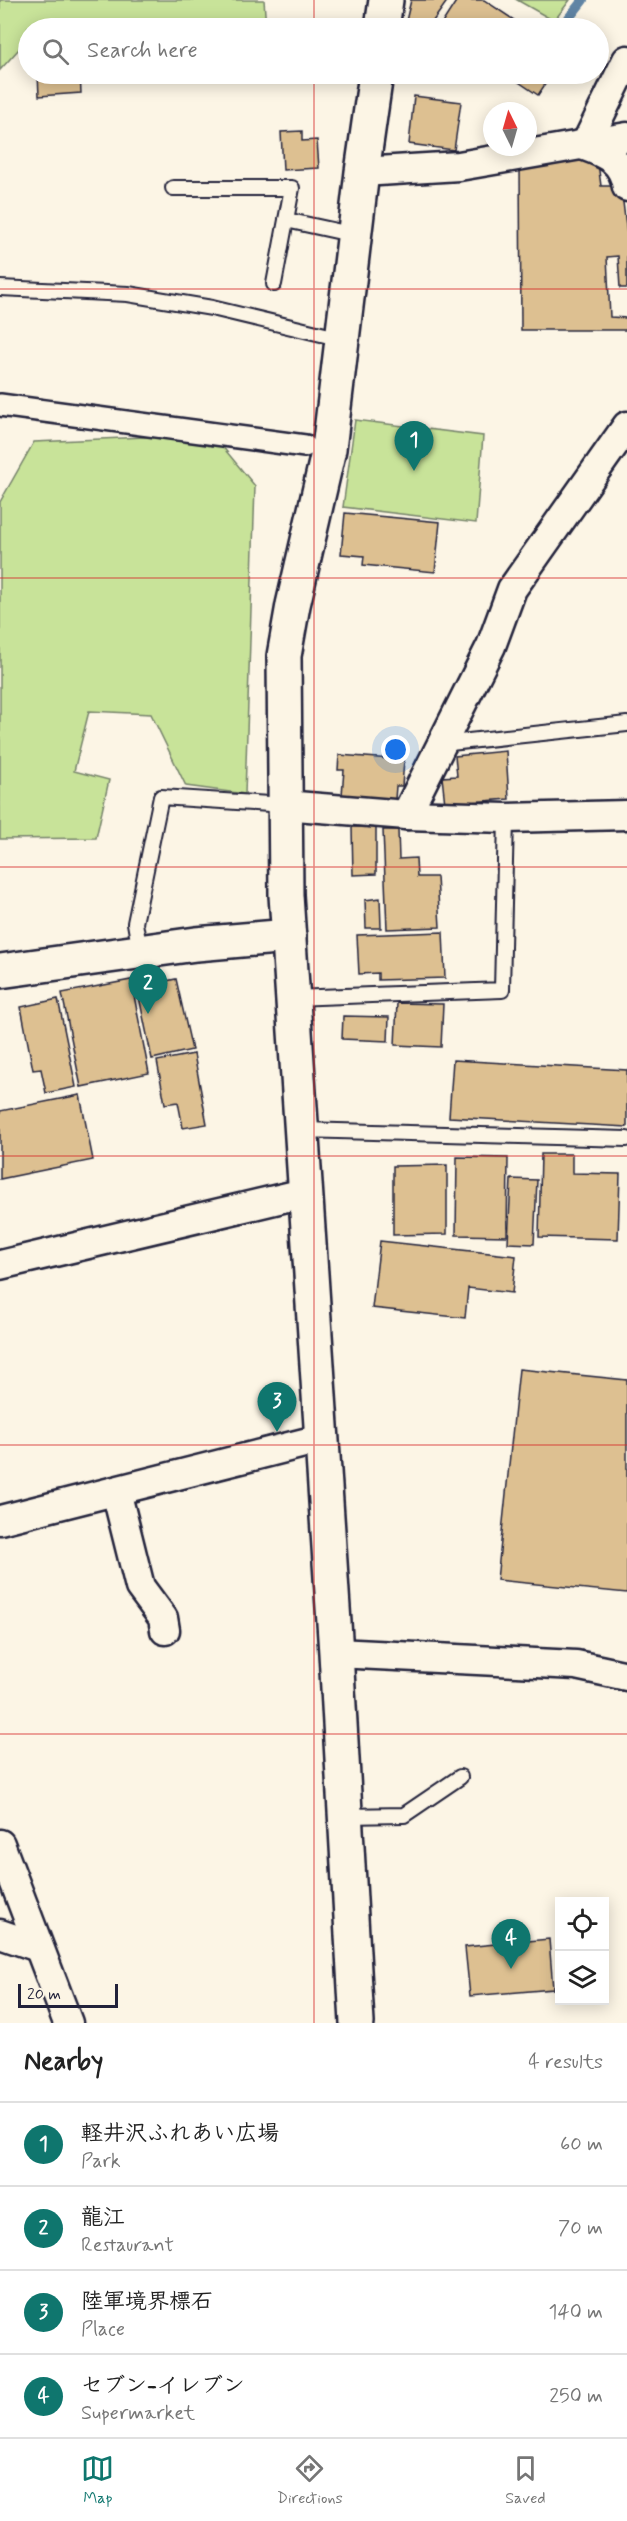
<!DOCTYPE html>
<meta charset="utf-8">
<style>
:root{--surface:#fff;--page:#f6f6f6;--text:#222;--muted:#767676;--line:#e0e0e0;--accent:#0f766e}
body{margin:0;font-family:Mynerve,"Klee One",sans-serif;background:var(--page);color:var(--text)}
.controls{position:absolute;right:18px;bottom:18px;display:grid;overflow:hidden;border-radius:0px;box-shadow:0 3px 15px #0003}
.controls button{width:54px;height:54px;display:grid;place-items:center;padding:0;border:0;border-bottom:2px solid var(--line);background:var(--surface);color:var(--text);font:30px sans-serif}
.compass{position:absolute;left:483px;top:102px;width:54px;height:54px;border-radius:50%;background:var(--surface);box-shadow:0 3px 15px #0003;rotate:355deg}
.scale{position:absolute;left:18px;bottom:15px;width:100px;box-sizing:border-box;padding-left:6px;border:3px solid #22223b;border-top:0;font-size:16px;line-height:21px;white-space:nowrap;color:#22223b;-webkit-text-stroke:4px #fcf5e5;paint-order:stroke}
.you{position:absolute;left:396px;top:750px;width:21px;height:21px;margin:-15px;border:4px solid #fff;border-radius:50%;background:#1a73e8;box-shadow:0 0 0 9px #1a73e833}
.badge{display:grid;place-items:center;width:39px;height:39px;border-radius:50%;background:var(--accent);color:#fff;font-size:20px;font-weight:700}
.pin{position:absolute;translate:-50% -50px;filter:drop-shadow(0 2px 3px #0008)}
.pin::after{content:'';position:absolute;top:32px;width:21px;height:18px;background:inherit;clip-path:polygon(0 0,100% 0,50% 100%)}
.list{margin:0;padding:0;list-style:none}
h2{display:flex;justify-content:space-between;align-items:center;height:78px;margin:0;padding:0 24px;font-size:26px}
h2 small{font-size:20px;font-weight:400;color:var(--muted)}
.list li{display:grid;grid-template-columns:39px 1fr auto;gap:18px;align-items:center;box-sizing:border-box;height:84px;padding:0 24px;border-top:2px solid var(--line)}
.list b{display:block;font-size:22px;white-space:nowrap}
.list p{margin:0;font-size:20px;white-space:nowrap;color:var(--muted)}
.list em{font-size:20px;font-style:normal;color:var(--muted)}
.icon{flex:none;width:33px;height:33px;fill:none;stroke:currentColor;stroke-width:2;stroke-linecap:round;stroke-linejoin:round}
.map{position:relative;flex:none;width:627px;height:2023px;overflow:hidden}
.search{position:absolute;background:var(--surface);box-shadow:0 3px 15px #0003;left:18px;right:18px;top:18px;height:66px;display:flex;align-items:center;gap:15px;box-sizing:border-box;padding:0 21px;border-radius:33px;color:var(--muted);font-size:22px}
.sheet{height:414px;background:var(--surface)}
nav{display:flex;justify-content:space-around;align-items:center;box-sizing:border-box;height:84px;border-top:2px solid var(--line);background:var(--surface);font-size:16px;color:var(--muted)}
nav a{display:grid;justify-items:center;gap:3px}
nav .on{color:var(--accent)}
.map>svg:first-child{display:block}
.green{fill:#c8e399;stroke:#75826a;stroke-width:1.5}
.lines{fill:none;stroke-linecap:round;stroke-linejoin:round}
.stream{stroke:#6084a4;stroke-width:10}
.building{fill:#ddc091;stroke:#22223b;stroke-width:1.5}
.service-casing{stroke:#22223b;stroke-width:18}
.pedestrian-casing{stroke:#22223b;stroke-width:26}
.minor-casing{stroke:#22223b;stroke-width:33}
.tertiary-casing{stroke:#22223b;stroke-width:38}
.service{stroke:#fcf5e5;stroke-width:14}
.pedestrian{stroke:#fcf5e5;stroke-width:21}
.minor{stroke:#fcf5e5;stroke-width:28}
.tertiary{stroke:#fcf5e5;stroke-width:33}
.grid{fill:none;stroke:#d62828;stroke-width:1.5;stroke-opacity:0.55}
</style>
<div class="map">
<svg width="627" height="2023" viewBox="0 0 627 2023">
<rect width="100%" height="100%" fill="#fcf5e5"/>
<filter id="ink" filterUnits="userSpaceOnUse"><feTurbulence type="fractalNoise" baseFrequency=".0167" numOctaves="2"/><feDisplacementMap in="SourceGraphic" scale="12" xChannelSelector="R" yChannelSelector="G"/><feConvolveMatrix kernelMatrix="1 2 1 2 8 2 1 2 1" color-interpolation-filters="sRGB"/></filter>
<g filter="url(#ink)">
<!-- green -->
<g class="green">
<polygon points="0,0 264,0 266,28 28,28 28,39 0,70"/>
<polygon points="517,0 570,0 554,21"/>
<polygon points="355,420 483,436 476,523 343,507"/>
<polygon points="212,434 255,486 245,794 186,786 151,714 89,711 74,771 109,780 96,838 0,839 0,502 34,442"/>
</g>
<g class="lines">
<!-- stream -->
<polyline class="stream" points="561,28 583,0"/>
</g>
<!-- building -->
<g class="building">
<polygon points="411,0 448,0 428,28 406,21"/>
<polygon points="457,0 484,0 526,28 439,28"/>
<polygon points="38,74 80,74 81,93 39,96"/>
<polygon points="507,74 552,74 538,95"/>
<polygon points="414,96 461,102 454,150 409,144"/>
<polygon points="302,131 302,141 317,140 319,168 283,170 281,132"/>
<polygon points="597,156 601,186 621,186 627,235 627,288 620,288 618,256 607,257 610,317 627,318 627,330 521,330 520,163"/>
<polygon points="345,513 440,522 435,572 363,565 364,556 341,554"/>
<polygon points="506,751 509,799 445,804 442,777 457,776 455,756"/>
<polygon points="339,755 404,760 402,786 396,786 395,799 342,795 344,770 338,770"/>
<polygon points="352,827 376,827 376,874 353,875"/>
<polygon points="383,830 398,830 399,859 416,858 417,877 437,877 440,927 387,929"/>
<polygon points="380,898 381,928 366,928 365,900"/>
<polygon points="443,932 445,978 378,980 378,973 359,974 357,935"/>
<polygon points="176,979 192,1050 152,1059 137,987"/>
<polygon points="131,980 149,1073 81,1087 62,993"/>
<polygon points="58,999 76,1087 46,1093 41,1069 33,1070 21,1007"/>
<polygon points="397,1003 443,1004 441,1047 395,1045"/>
<polygon points="343,1016 389,1017 388,1041 342,1039"/>
<polygon points="194,1054 207,1124 183,1128 178,1102 165,1104 157,1061"/>
<polygon points="453,1060 627,1070 627,1127 449,1117"/>
<polygon points="80,1095 93,1160 0,1179 0,1111"/>
<polygon points="541,1154 572,1154 572,1173 620,1174 618,1239 539,1237"/>
<polygon points="457,1157 508,1158 507,1236 456,1235"/>
<polygon points="447,1165 447,1234 393,1235 393,1166"/>
<polygon points="511,1179 537,1180 534,1244 508,1243"/>
<polygon points="380,1241 516,1256 512,1293 468,1288 465,1318 372,1308"/>
<polygon points="519,1369 627,1380 627,1593 497,1580"/>
<polygon points="549,1939 553,1989 470,1996 465,1947"/>
</g>
<g class="lines">
<!-- service casing -->
<g class="service-casing">
<g id="service">
<polyline points="173,188 292,188 274,284"/>
<polyline points="286,220 355,235"/>
<polyline points="0,288 128,294 212,308 342,339"/>
<polyline points="441,744 627,724"/>
<polyline points="140,952 135,923 161,797 284,805"/>
<polyline points="293,998 502,990 506,818"/>
<polyline points="302,1130 627,1139"/>
<polyline points="345,1816 404,1815 460,1777"/>
</g>
</g>
<!-- pedestrian casing -->
<g class="pedestrian-casing">
<polyline id="pedestrian" points="0,405 305,446"/>
</g>
<!-- minor casing -->
<g class="minor-casing">
<g id="minor">
<path d="M627 60 585 146C607 154 623 161 627 187"/>
<polyline points="362,172 459,166 627,137"/>
<polyline points="284,805 406,815 506,818 627,815"/>
<polyline points="406,815 491,646 512,589 627,426"/>
<polyline points="0,1265 304,1193"/>
<polyline points="116,1491 140,1587 163,1618 165,1630"/>
<polyline points="0,1520 320,1439"/>
<polyline points="336,1653 576,1665 627,1676"/>
<polyline points="0,1844 68,2023"/>
<polyline points="0,1934 38,1947"/>
</g>
</g>
<!-- tertiary casing -->
<g class="tertiary-casing">
<g id="tertiary">
<polyline points="382,28 386,0"/>
<polyline points="0,971 196,944 289,936"/>
<polyline points="357,2023 336,1653 286,895 284,656 293,605 329,449 362,172 376,74"/>
</g>
</g>
<!-- service -->
<use href="#service" class="service"/>
<!-- pedestrian -->
<use href="#pedestrian" class="pedestrian"/>
<!-- minor -->
<use href="#minor" class="minor"/>
<!-- tertiary -->
<use href="#tertiary" class="tertiary"/>
</g>
</g>
<!-- grid -->
<path class="grid" d="M314 0V28M314 74V2023M0 289H627M0 578H627M0 867H627M0 1156H627M0 1445H627M0 1734H627"/>
</svg>
<div class="controls">
<button><svg class="icon" aria-label="locate" viewBox="0 0 24 24"><circle cx="12" cy="12" r="6"/><path d="M12 2v4M12 18v4M2 12h4M18 12h4"/></svg></button>
<button><svg class="icon" aria-label="layers" viewBox="0 0 24 24"><path d="M12 4l9 5-9 5-9-5zM3 14l9 5 9-5"/></svg></button>
</div>
<svg class="compass" viewBox="-18 -18 36 36"><path d="M0-13l5 13h-10z" fill="#e53935"/><path d="M0 13l5-13h-10z" fill="#767676"/></svg>
<div class="scale">20 m</div>
<div class="you"></div>
<div class="pin badge" style="left:414px;top:471px">1</div>
<div class="pin badge" style="left:148px;top:1014px">2</div>
<div class="pin badge" style="left:277px;top:1432px">3</div>
<div class="pin badge" style="left:511px;top:1969px">4</div>
<div class="search"><svg class="icon" aria-label="search" viewBox="0 0 24 24"><circle cx="10" cy="10" r="6"/><path d="M15 15l6 6"/></svg>Search here</div>
</div>
<section class="sheet">
<h2>Nearby<small>4 results</small></h2>
<ul class="list">
<li><span class="badge">1</span><div><b>軽井沢ふれあい広場</b><p>Park</p></div><em>60 m</em></li>
<li><span class="badge">2</span><div><b>龍江</b><p>Restaurant</p></div><em>70 m</em></li>
<li><span class="badge">3</span><div><b>陸軍境界標石</b><p>Place</p></div><em>140 m</em></li>
<li><span class="badge">4</span><div><b>セブン-イレブン</b><p>Supermarket</p></div><em>250 m</em></li>
</ul>
</section>
<nav>
<a class="on"><svg class="icon" aria-label="map" viewBox="0 0 24 24"><path d="M3 6l6-2 6 2 6-2v14l-6 2-6-2-6 2zM9 4v14M15 6v14"/></svg>Map</a>
<a><svg class="icon" aria-label="directions" viewBox="0 0 24 24"><path d="M12 3l9 9-9 9-9-9zM9 14v-3h6M13 9l2 2-2 2"/></svg>Directions</a>
<a><svg class="icon" aria-label="saved" viewBox="0 0 24 24"><path d="M7 4h10v16l-5-4-5 4z"/></svg>Saved</a>
</nav>
